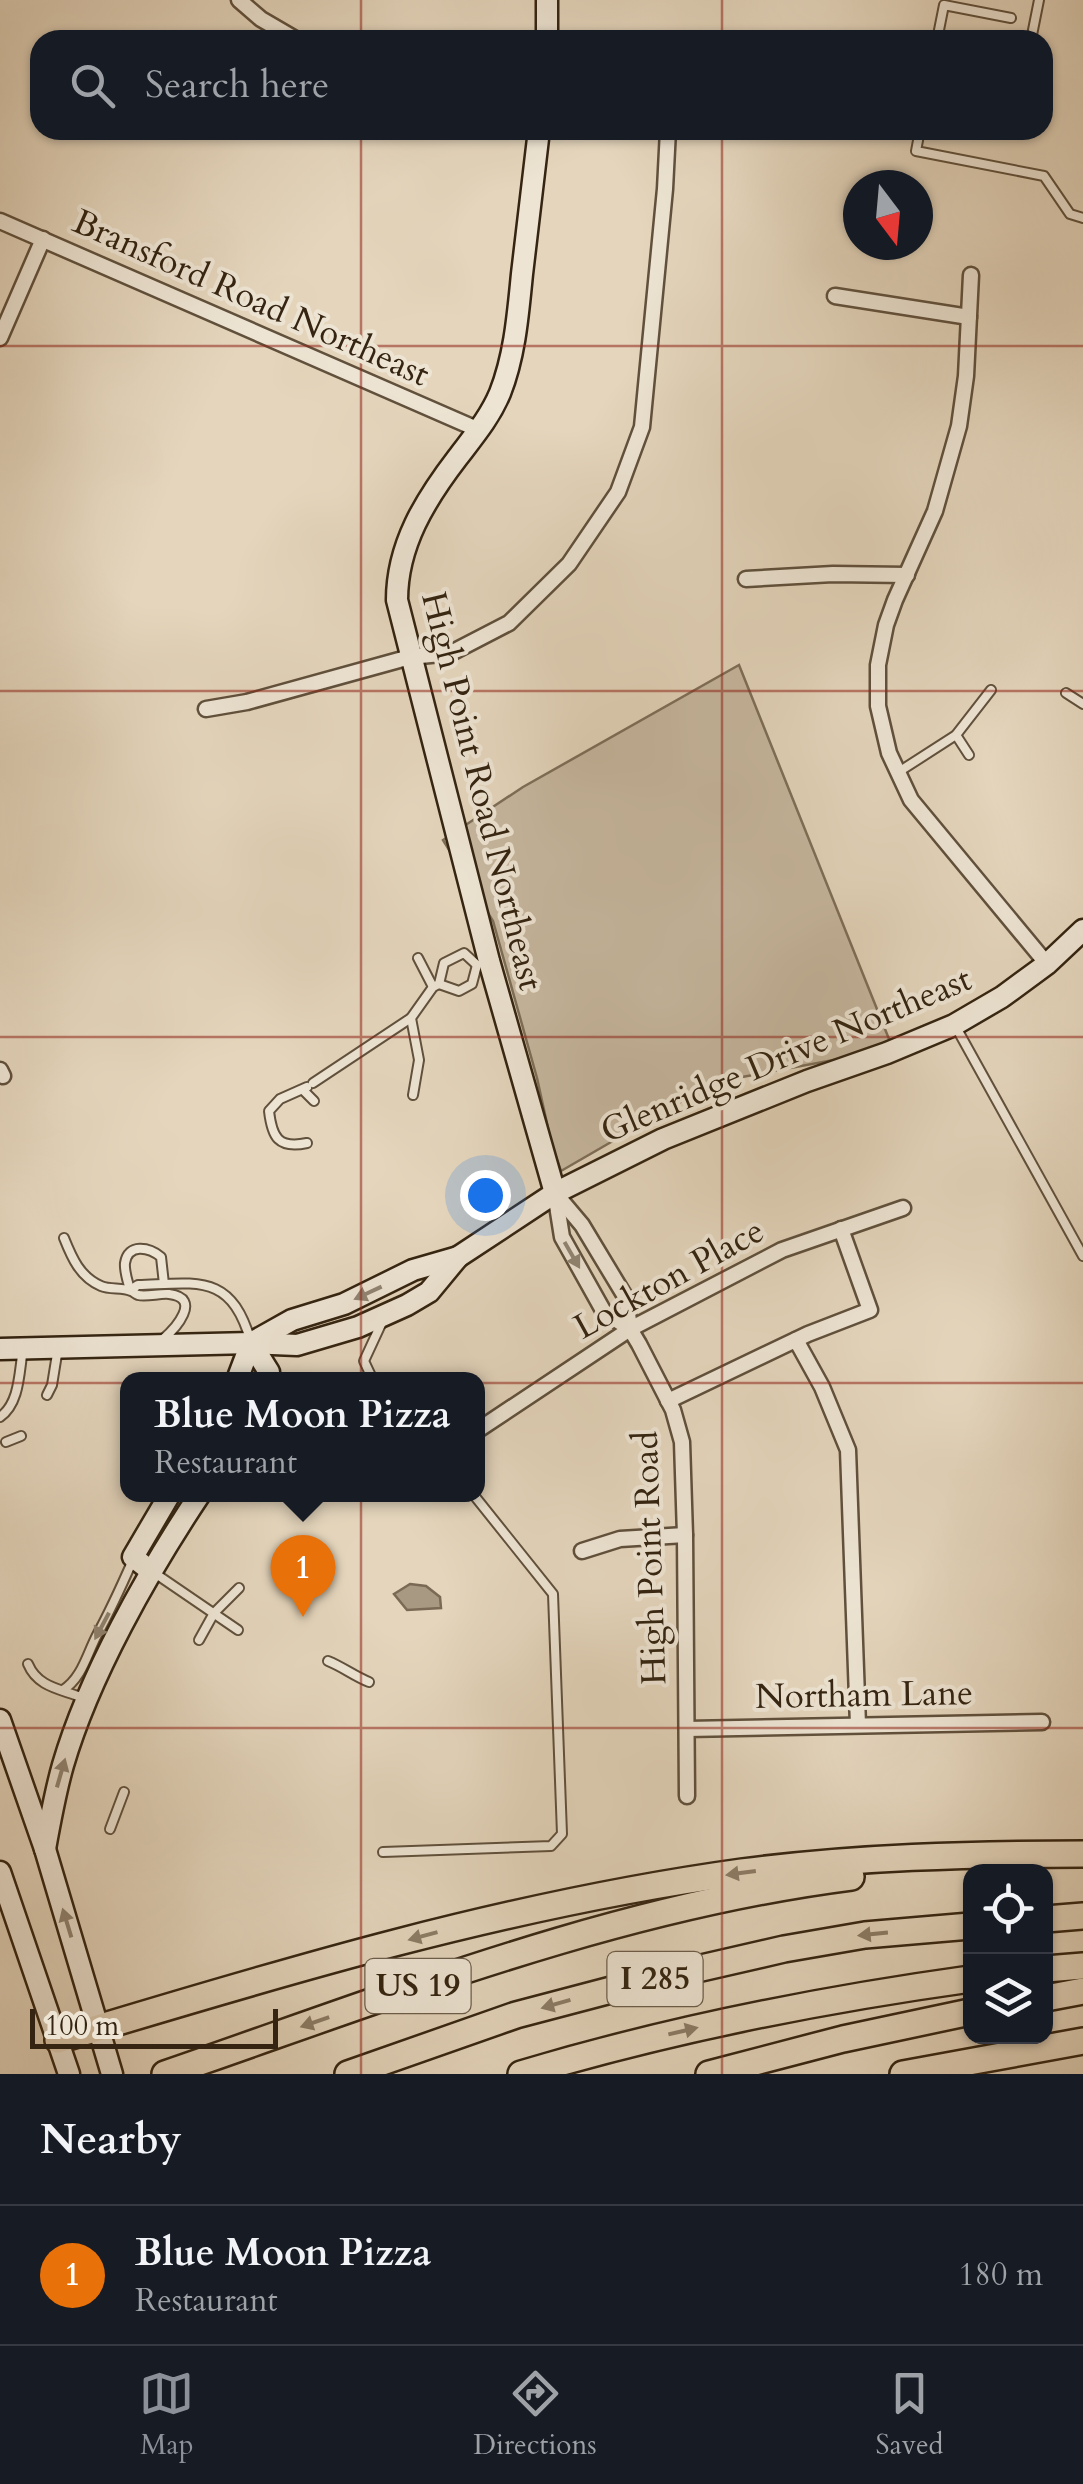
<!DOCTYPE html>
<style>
:root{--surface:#171b24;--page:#20242c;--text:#f1f3f6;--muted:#9ea1a6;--line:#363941;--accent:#8c9099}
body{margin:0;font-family:Cardo,serif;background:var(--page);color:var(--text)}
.controls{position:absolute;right:30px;bottom:30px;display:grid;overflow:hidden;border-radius:20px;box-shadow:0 2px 8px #0004}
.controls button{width:90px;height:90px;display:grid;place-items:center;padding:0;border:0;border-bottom:2px solid var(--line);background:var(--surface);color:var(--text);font:50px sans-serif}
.compass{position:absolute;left:843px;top:170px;width:90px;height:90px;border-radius:50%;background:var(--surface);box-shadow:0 2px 8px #0004;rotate:164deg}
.scale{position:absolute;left:30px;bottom:25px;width:248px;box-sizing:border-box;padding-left:10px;border:5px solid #342411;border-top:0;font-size:28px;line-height:35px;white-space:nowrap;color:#342411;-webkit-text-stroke:8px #ede4d3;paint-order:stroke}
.you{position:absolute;left:485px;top:1195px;width:35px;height:35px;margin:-25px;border:8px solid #fff;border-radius:50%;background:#1a73e8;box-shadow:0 0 0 15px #1a73e833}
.badge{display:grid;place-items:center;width:65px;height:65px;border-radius:50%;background:var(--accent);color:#fff;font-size:32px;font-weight:700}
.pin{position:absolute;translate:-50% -82px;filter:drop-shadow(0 2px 5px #0008)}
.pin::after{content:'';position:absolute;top:52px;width:35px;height:30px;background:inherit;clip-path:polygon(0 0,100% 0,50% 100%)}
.popup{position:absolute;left:120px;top:1372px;width:365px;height:130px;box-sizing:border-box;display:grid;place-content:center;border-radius:20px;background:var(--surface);filter:drop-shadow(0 2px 8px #0005);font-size:32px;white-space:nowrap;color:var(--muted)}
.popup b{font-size:38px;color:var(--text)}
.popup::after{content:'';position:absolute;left:50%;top:100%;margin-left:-20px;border:20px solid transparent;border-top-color:var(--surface)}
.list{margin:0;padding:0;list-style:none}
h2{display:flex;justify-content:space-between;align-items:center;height:130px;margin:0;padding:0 40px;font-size:42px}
h2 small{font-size:32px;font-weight:400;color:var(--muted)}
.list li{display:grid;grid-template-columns:65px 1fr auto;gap:30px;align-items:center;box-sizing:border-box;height:140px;padding:0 40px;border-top:2px solid var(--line)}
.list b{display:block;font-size:38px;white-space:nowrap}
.list p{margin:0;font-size:32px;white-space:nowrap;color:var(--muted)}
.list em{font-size:32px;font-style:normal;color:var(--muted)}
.icon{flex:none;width:55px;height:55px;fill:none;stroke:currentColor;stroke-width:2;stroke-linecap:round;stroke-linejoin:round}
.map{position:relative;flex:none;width:1083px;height:2074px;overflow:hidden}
.search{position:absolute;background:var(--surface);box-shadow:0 2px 8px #0004;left:30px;right:30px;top:30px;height:110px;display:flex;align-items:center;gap:25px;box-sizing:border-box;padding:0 35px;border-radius:30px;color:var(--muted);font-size:38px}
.sheet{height:270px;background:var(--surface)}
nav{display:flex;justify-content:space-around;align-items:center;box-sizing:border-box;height:140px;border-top:2px solid var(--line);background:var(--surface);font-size:28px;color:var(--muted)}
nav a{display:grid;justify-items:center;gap:5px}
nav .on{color:var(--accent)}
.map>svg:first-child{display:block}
.green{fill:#c6b79f;stroke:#7d6e58;stroke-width:2.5}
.water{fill:#a89982;stroke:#7a6a55;stroke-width:2.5}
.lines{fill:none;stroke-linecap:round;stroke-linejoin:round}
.lane-casing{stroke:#60503c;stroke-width:12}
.street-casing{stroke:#60503c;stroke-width:19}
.secondary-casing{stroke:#342411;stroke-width:25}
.highway-casing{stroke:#342411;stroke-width:30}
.lane{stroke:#ede4d3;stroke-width:8}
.street{stroke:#ede4d3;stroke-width:14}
.secondary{stroke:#ede4d3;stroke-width:20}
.highway{stroke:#e4d5bc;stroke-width:25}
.oneway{fill:#908472}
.oneway2{fill:#8c7c66}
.grid{fill:none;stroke:#8f2418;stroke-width:2.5;stroke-opacity:0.55}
.labels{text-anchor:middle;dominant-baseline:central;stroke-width:8;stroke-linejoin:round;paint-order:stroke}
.shield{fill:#ede4d3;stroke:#6c5e4b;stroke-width:2.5}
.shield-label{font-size:32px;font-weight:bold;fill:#342411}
.street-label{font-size:35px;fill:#342411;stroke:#ede4d3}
</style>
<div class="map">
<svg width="1083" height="2074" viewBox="0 0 1083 2074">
<rect width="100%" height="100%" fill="#e4d5bc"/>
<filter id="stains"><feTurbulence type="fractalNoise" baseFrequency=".002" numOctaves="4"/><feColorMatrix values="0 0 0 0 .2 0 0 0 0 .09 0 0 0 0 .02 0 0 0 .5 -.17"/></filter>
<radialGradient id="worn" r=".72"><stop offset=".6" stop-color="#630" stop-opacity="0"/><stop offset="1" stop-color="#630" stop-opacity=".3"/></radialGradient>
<!-- green -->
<polygon class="green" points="739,665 893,1049 715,1082 561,1171 552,1146 537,1078 493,921 443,840 523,787"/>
<!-- water -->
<polygon class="water" points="410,1584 426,1586 440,1597 441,1608 407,1610 394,1594"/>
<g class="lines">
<!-- lane casing -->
<g class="lane-casing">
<g id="lane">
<polyline points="937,40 944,5 1011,18"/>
<polyline points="1031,40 1039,0"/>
<polyline points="920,130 916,151 1044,176 1070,214 1083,218"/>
<polyline points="1066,693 1083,704"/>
<polyline points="956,735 969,755"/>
<polyline points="897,773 956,735 991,690"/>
<polyline points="418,958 433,987"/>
<polyline points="439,984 459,991 472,984 477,965"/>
<polyline points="957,1029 1083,1256"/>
<polyline points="313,1083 411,1018"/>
<polyline points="303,1090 314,1101"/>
<polyline points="413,1095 419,1060 411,1018 433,987 439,984 444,963 464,953 477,965"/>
<path d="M307 1143C278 1149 272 1137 269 1111L280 1099 307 1087"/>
<path d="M64 1238C72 1258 80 1277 101 1286 110 1290 122 1287 131 1291 134 1292 135 1294 138 1295 147 1297 160 1293 169 1294 203 1298 175 1329 163 1339"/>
<path d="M130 1290 138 1285C199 1283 231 1273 251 1342"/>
<path d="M130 1290C128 1282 124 1271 125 1263 128 1243 149 1247 161 1257L164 1284"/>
<polyline points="373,1380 364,1361 383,1320"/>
<polyline points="47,1395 52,1385 58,1348"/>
<path d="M0 1417C20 1403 19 1372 23 1349"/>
<polyline points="6,1442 21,1436"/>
<polyline points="156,1574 238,1630"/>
<polyline points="199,1640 214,1613 239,1588"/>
<path d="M328 1661C343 1667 354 1676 369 1682"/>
<path d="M28 1664C38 1688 62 1689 83 1698"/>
<path d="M63 1690C82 1678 87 1654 97 1635 110 1611 121 1587 132 1562"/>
<polyline points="110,1829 124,1792"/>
<polyline points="383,1852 551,1846 562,1834 553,1594 473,1494"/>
</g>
</g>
<!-- street casing -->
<g class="street-casing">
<g id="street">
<polyline points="239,0 261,19 297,40"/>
<polyline points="0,221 479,430"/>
<polyline points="971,275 966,376 959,426 935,511 895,600 886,625 878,665 878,706 889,753 911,800 1047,964"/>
<polyline points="835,296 969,317"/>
<polyline points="0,338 43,239"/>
<polyline points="746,579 833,574 907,575"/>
<polyline points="206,709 247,702 410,657 451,653 509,623 569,564 618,492 642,427 665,189 668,130"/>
<polyline points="0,1070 3,1076"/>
<polyline points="555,1193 562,1237 604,1312 630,1329 639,1344 673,1410 682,1442 685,1535 687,1796"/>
<polyline points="555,1193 582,1225 626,1298 630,1329"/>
<polyline points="796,1340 822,1387 848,1450 858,1725"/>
<polyline points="668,1401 808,1334 870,1310 841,1229"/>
<polyline points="478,1430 630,1329 782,1250 903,1208"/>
<polyline points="582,1551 620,1539 685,1535"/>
<polyline points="687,1729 1042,1722"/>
</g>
</g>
<!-- secondary casing -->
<g class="secondary-casing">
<g id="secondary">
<polyline points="547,0 547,40"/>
<path d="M539 130C533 178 528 226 522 274 518 314 515 355 500 393 490 417 474 436 458 457 425 500 397 545 397 600L489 961 555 1193"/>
<polyline points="251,1343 292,1320 344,1304 413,1270 458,1257 555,1193 663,1139 807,1081 887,1053 954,1025 1002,997 1047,964 1083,930"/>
<polyline points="251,1343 269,1372 268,1380"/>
<polyline points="0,1349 251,1343 297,1345 358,1327 407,1305 429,1292 458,1257"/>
<polyline points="237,1380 251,1343"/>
<polyline points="152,1572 133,1557 170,1494"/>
<polyline points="0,1720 45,1849 112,2074"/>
<path d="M45 1849C50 1821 55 1793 63 1765 89 1676 148 1572 200 1494"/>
<polyline points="0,1872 69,2074"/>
</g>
</g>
<!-- highway casing -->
<g class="highway-casing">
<g id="highway">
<polyline points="1046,1919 1083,1916"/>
<polyline points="1046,1969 1083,1966"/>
<polyline points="1046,1998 1083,1991"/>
<path d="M58 2040C282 1972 509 1904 742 1872 855 1857 970 1854 1083 1854"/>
<path d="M165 2074C389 1997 615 1907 851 1877"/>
<polyline points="348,2074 516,2015 649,1980 784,1949 865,1935 970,1926"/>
<path d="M521 2074C668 2030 819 2000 970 1979"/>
<polyline points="709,2074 843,2039 970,2012"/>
<polyline points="903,2074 1083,2041"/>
</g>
</g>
<!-- lane -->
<use href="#lane" class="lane"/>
<!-- street -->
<use href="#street" class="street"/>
<!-- secondary -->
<use href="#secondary" class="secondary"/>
<!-- highway -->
<use href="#highway" class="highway"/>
</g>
<!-- one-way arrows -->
<defs><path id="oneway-solid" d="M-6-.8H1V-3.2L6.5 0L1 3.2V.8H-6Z" transform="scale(2.5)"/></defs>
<g class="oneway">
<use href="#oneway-solid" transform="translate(572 1255) rotate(60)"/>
<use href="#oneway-solid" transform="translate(368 1293) rotate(155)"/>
<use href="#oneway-solid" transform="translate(102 1626) rotate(118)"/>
<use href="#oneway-solid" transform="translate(61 1773) rotate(-74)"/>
<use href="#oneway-solid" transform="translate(67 1923) rotate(-107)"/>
</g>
<g class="oneway2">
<use href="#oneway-solid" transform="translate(741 1873) rotate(172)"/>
<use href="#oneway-solid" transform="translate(873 1934) rotate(174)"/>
<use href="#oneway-solid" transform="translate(423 1936) rotate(165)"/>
<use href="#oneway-solid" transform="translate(556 2004) rotate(164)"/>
<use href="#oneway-solid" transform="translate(315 2022) rotate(161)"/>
<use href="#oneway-solid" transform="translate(683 2031) rotate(-13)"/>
</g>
<!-- grid -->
<path class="grid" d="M361 0V40M722 0V40M361 130V2074M722 130V2074M0 346H1083M0 691H1083M0 1037H1083M0 1383H1083M0 1728H1083"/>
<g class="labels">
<!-- shield labels -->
<g class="shield">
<rect x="607.5" y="1952" width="95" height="54" rx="8"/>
<rect x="365.5" y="1959" width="105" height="54" rx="8"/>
</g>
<g class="shield-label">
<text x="655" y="1979">I 285</text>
<text x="418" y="1986">US 19</text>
</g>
<!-- street labels -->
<g class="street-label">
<text transform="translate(251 298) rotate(24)">Bransford Road Northeast</text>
<text transform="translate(482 791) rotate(76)">High Point Road Northeast</text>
<text transform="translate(786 1055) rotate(-23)">Glenridge Drive Northeast</text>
<text transform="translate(669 1279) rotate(-29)">Lockton Place</text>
<text transform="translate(650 1558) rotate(-92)">High Point Road</text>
<text transform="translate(864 1695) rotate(-1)">Northam Lane</text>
</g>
</g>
<rect width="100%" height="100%" filter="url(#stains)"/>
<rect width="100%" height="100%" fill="url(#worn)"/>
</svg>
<div class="controls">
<button><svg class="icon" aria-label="locate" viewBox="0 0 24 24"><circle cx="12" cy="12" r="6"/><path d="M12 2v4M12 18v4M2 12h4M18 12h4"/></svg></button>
<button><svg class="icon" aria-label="layers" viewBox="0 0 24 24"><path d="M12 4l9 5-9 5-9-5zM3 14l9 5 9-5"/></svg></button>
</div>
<svg class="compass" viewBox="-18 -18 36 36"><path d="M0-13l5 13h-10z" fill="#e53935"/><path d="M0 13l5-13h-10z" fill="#9ea1a6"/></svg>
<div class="scale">100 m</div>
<div class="you"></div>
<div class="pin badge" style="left:303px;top:1617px;background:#e8710a">1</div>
<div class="popup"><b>Blue Moon Pizza</b>Restaurant</div>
<div class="search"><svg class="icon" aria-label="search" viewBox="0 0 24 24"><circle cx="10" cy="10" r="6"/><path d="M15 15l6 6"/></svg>Search here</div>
</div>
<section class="sheet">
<h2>Nearby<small></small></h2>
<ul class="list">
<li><span class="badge" style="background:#e8710a">1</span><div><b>Blue Moon Pizza</b><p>Restaurant</p></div><em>180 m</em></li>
</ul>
</section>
<nav>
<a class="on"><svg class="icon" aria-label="map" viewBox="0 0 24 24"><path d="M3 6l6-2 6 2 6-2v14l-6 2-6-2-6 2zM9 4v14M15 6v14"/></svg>Map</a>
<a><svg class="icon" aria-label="directions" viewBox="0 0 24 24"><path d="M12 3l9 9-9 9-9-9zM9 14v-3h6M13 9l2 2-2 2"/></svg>Directions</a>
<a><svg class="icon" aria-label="saved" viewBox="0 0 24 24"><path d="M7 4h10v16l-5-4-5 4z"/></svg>Saved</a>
</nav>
